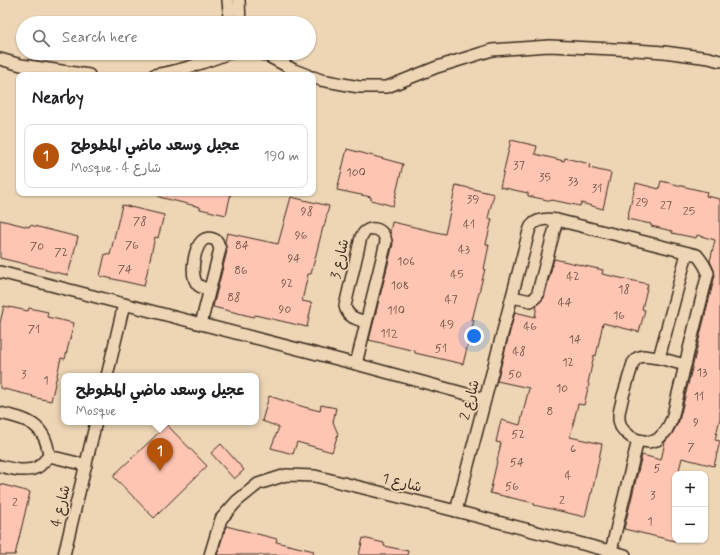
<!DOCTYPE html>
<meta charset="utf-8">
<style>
:root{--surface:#fff;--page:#f2f2f2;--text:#202124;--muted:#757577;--line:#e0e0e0;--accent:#b45309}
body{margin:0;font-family:Mynerve,"Playpen Sans Arabic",sans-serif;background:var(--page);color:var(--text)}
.controls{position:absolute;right:12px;bottom:12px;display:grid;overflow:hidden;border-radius:8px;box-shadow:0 1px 3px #0004}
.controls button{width:36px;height:36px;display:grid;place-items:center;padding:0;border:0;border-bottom:1px solid var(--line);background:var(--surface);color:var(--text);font:20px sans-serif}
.you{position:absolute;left:474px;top:336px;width:14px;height:14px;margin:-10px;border:3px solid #fff;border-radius:50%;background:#1a73e8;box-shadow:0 0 0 6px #1a73e833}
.badge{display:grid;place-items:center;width:26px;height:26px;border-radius:50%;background:var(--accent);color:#fff;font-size:13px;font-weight:700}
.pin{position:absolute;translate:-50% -33px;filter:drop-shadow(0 1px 2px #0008)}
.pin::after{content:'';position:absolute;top:21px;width:14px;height:12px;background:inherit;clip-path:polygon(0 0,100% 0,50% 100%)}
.popup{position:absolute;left:61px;top:373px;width:198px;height:52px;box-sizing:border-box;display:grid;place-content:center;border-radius:8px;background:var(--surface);filter:drop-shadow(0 1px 3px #0005);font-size:13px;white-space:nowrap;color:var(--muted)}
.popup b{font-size:15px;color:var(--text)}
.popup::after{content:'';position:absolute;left:50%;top:100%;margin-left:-8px;border:8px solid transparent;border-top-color:var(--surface)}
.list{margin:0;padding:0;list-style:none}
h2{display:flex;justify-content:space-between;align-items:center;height:52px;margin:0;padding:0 16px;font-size:17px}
h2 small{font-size:13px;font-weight:400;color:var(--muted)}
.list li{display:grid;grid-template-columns:26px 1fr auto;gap:12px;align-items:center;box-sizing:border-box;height:64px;margin:0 8px 8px;padding:0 8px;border:1px solid var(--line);border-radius:8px}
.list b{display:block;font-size:15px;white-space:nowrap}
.list p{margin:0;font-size:13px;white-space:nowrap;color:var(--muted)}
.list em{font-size:13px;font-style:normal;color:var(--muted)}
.icon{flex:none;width:22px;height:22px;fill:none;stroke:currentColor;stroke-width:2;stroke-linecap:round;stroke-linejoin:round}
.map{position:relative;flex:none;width:720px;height:555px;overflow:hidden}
.search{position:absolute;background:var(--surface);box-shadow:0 1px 3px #0004;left:16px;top:16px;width:300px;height:44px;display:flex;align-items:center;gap:10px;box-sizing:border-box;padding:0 14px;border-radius:22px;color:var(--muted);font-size:15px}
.panel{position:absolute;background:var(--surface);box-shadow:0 1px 3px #0004;left:16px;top:72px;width:300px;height:124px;border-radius:8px}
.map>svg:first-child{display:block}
.building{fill:#fec5b3;stroke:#3b2a1e}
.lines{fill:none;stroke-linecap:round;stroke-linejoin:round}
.street-casing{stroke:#3b2a1e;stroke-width:14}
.street{stroke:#edd5b5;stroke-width:11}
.labels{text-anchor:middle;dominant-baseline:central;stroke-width:3.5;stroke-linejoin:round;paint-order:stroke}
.number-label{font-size:12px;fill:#6c5143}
.street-label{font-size:14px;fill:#3b2a1e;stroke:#edd5b5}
</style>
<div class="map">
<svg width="720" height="555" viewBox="0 0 720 555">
<rect width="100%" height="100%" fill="#edd5b5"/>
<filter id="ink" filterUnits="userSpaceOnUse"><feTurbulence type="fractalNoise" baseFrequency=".025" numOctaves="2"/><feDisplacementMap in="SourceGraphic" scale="8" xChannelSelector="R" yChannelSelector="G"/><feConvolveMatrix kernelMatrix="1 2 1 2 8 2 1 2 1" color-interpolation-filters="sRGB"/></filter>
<g filter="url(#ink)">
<!-- building -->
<g class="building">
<polygon points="511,140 537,146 535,154 564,161 565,158 590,164 589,168 611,173 603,209 581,203 580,206 552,200 552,201 528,196 528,193 500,187"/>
<polygon points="347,149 403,164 393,206 371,200 371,197 337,190"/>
<polygon points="661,181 707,192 706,196 720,199 720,418 715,440 720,441 714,466 682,458 678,474 675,474 675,541 624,529 642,455 661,460 665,442 672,434 679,421 715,275 714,270 710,261 715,240 697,235 696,238 672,233 672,231 651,226 651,224 627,219 636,183 659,189"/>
<polygon points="456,185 494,194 488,218 492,219 486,244 489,245 484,269 485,269 472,320 474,320 463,364 415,353 415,351 369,340 393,244 391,235 390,232 392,222 445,234"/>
<polygon points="159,193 231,193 226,215 200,209 200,207 159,197"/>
<polygon points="291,197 329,206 324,227 323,227 311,274 308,274 302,301 312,303 307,327 255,315 254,317 213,307 227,251 225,242 227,233 278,244"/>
<polygon points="122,205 164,215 158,238 155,237 144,286 100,276 105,254 110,255"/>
<polygon points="0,220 29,227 30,225 78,237 68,275 45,270 46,269 0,258"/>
<polygon points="554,259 603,270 602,274 648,284 642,309 645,310 639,332 603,323 596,356 594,355 588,383 589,384 584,405 578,404 570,437 602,444 592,493 591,493 585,517 534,505 534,503 490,493 501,443 496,442 501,420 520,425 529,388 497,381 515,312 535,317 537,305 544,298"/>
<polygon points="4,306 28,311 29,308 48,312 47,317 74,323 65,359 61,358 51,401 32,397 33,396 0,388 0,323"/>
<polygon points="269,396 304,407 320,411 321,405 336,408 333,422 338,434 332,452 297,442 293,454 271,448 279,427 262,421"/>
<polygon points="167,425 207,466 154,518 113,476"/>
<polygon points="221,444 244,470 234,479 211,453"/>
<polygon points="0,484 30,492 15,555 0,555"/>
<polygon points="226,526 277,539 276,542 314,551 313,555 217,555"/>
<polygon points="363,538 384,543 384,546 408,551 407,555 359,555"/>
</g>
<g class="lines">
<!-- street casing -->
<g class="street-casing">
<g id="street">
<polyline points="228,0 229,11 228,23"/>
<polyline points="239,0 240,23"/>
<polyline points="260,53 268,56 294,70 307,75"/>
<polyline points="0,59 21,65 89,75"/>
<path d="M154 75C182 71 204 62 230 53"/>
<polyline points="313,77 321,80 359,87 387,87 437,67 492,50 549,46 635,50 664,52 709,58 720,61"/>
<polyline points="0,272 356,364 485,399"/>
<polyline points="512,297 531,301 537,296 557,220"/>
<path d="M201 324 220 249 217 241C214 239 210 237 205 239 194 244 189 276 198 285 201 288 205 288 209 289"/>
<polygon points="643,356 659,358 685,365 672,419 666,431 657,440 649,442 638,440 631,437 625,432 621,427 619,420 619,413 623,396 633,363 637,358"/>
<polyline points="659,358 687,253"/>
<path d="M356 364 386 242C384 227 368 224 361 237L345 306C347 317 356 319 366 322"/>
<polyline points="107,376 124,304"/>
<path d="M0 413C27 419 46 424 49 456 46 459 42 464 38 467 26 473 12 469 0 466"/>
<polyline points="49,456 86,465"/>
<path d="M456 511 529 231C530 229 530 227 532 225 538 218 550 219 557 220L697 255C702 261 705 265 708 273L685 365"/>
<polyline points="611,551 638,440"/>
<polyline points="64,555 96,422"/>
<polyline points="210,555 221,519 237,501 258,484 286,475 315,476 456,511 625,555"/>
</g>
</g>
<!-- street -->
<use href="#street" class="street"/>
</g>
</g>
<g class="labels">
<!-- number labels -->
<g class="number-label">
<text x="519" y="166">37</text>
<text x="356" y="173">100</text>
<text x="545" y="178">35</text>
<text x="573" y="182">33</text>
<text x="597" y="189">31</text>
<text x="473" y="200">39</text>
<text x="642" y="203">29</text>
<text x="666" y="206">27</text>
<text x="307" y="212">98</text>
<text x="689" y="212">25</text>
<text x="140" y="222">78</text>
<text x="469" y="225">41</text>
<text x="301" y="236">96</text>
<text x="132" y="246">76</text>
<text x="242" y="246">84</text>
<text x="37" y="247">70</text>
<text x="464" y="250">43</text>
<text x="61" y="253">72</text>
<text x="294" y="259">94</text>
<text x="406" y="262">106</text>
<text x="125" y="270">74</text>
<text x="241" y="271">86</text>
<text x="457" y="275">45</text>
<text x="573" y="277">42</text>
<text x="287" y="284">92</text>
<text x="400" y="286">108</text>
<text x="624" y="290">18</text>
<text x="234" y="298">88</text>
<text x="451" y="300">47</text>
<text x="565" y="303">44</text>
<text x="285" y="310">90</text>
<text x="396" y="311">110</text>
<text x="619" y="316">16</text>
<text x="447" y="325">49</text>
<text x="530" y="327">46</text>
<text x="34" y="330">71</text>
<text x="389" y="334">112</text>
<text x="575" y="340">14</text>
<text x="441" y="349">51</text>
<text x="519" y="352">48</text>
<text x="568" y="363">12</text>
<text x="702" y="373">13</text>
<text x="24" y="375">3</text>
<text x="515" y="375">50</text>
<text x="46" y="381">1</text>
<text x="562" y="389">10</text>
<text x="699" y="397">11</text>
<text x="550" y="412">8</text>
<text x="696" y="423">9</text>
<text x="518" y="435">52</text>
<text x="691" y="448">7</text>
<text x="573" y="449">6</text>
<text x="517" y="463">54</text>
<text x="657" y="469">5</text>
<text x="568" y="476">4</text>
<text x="512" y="487">56</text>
<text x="653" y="496">3</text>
<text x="562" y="501">2</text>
<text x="15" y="503">2</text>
<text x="650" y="522">1</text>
</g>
<!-- street labels -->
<g class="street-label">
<text transform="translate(340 259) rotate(-77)">شارع 3</text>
<text transform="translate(470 400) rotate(-75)">شارع 2</text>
<text transform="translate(402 483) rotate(14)">شارع 1</text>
<text transform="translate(61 506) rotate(-76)">شارع 4</text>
</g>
</g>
</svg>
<div class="controls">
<button>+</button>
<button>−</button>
</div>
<div class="you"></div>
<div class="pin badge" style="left:160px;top:471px">1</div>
<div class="popup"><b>عجيل وسعد ماضي المطوطح</b>Mosque</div>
<div class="search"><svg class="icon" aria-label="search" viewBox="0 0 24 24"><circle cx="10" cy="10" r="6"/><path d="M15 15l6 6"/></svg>Search here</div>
<section class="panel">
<h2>Nearby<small></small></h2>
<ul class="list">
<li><span class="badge">1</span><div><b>عجيل وسعد ماضي المطوطح</b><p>Mosque · شارع 4</p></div><em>190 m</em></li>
</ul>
</section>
</div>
